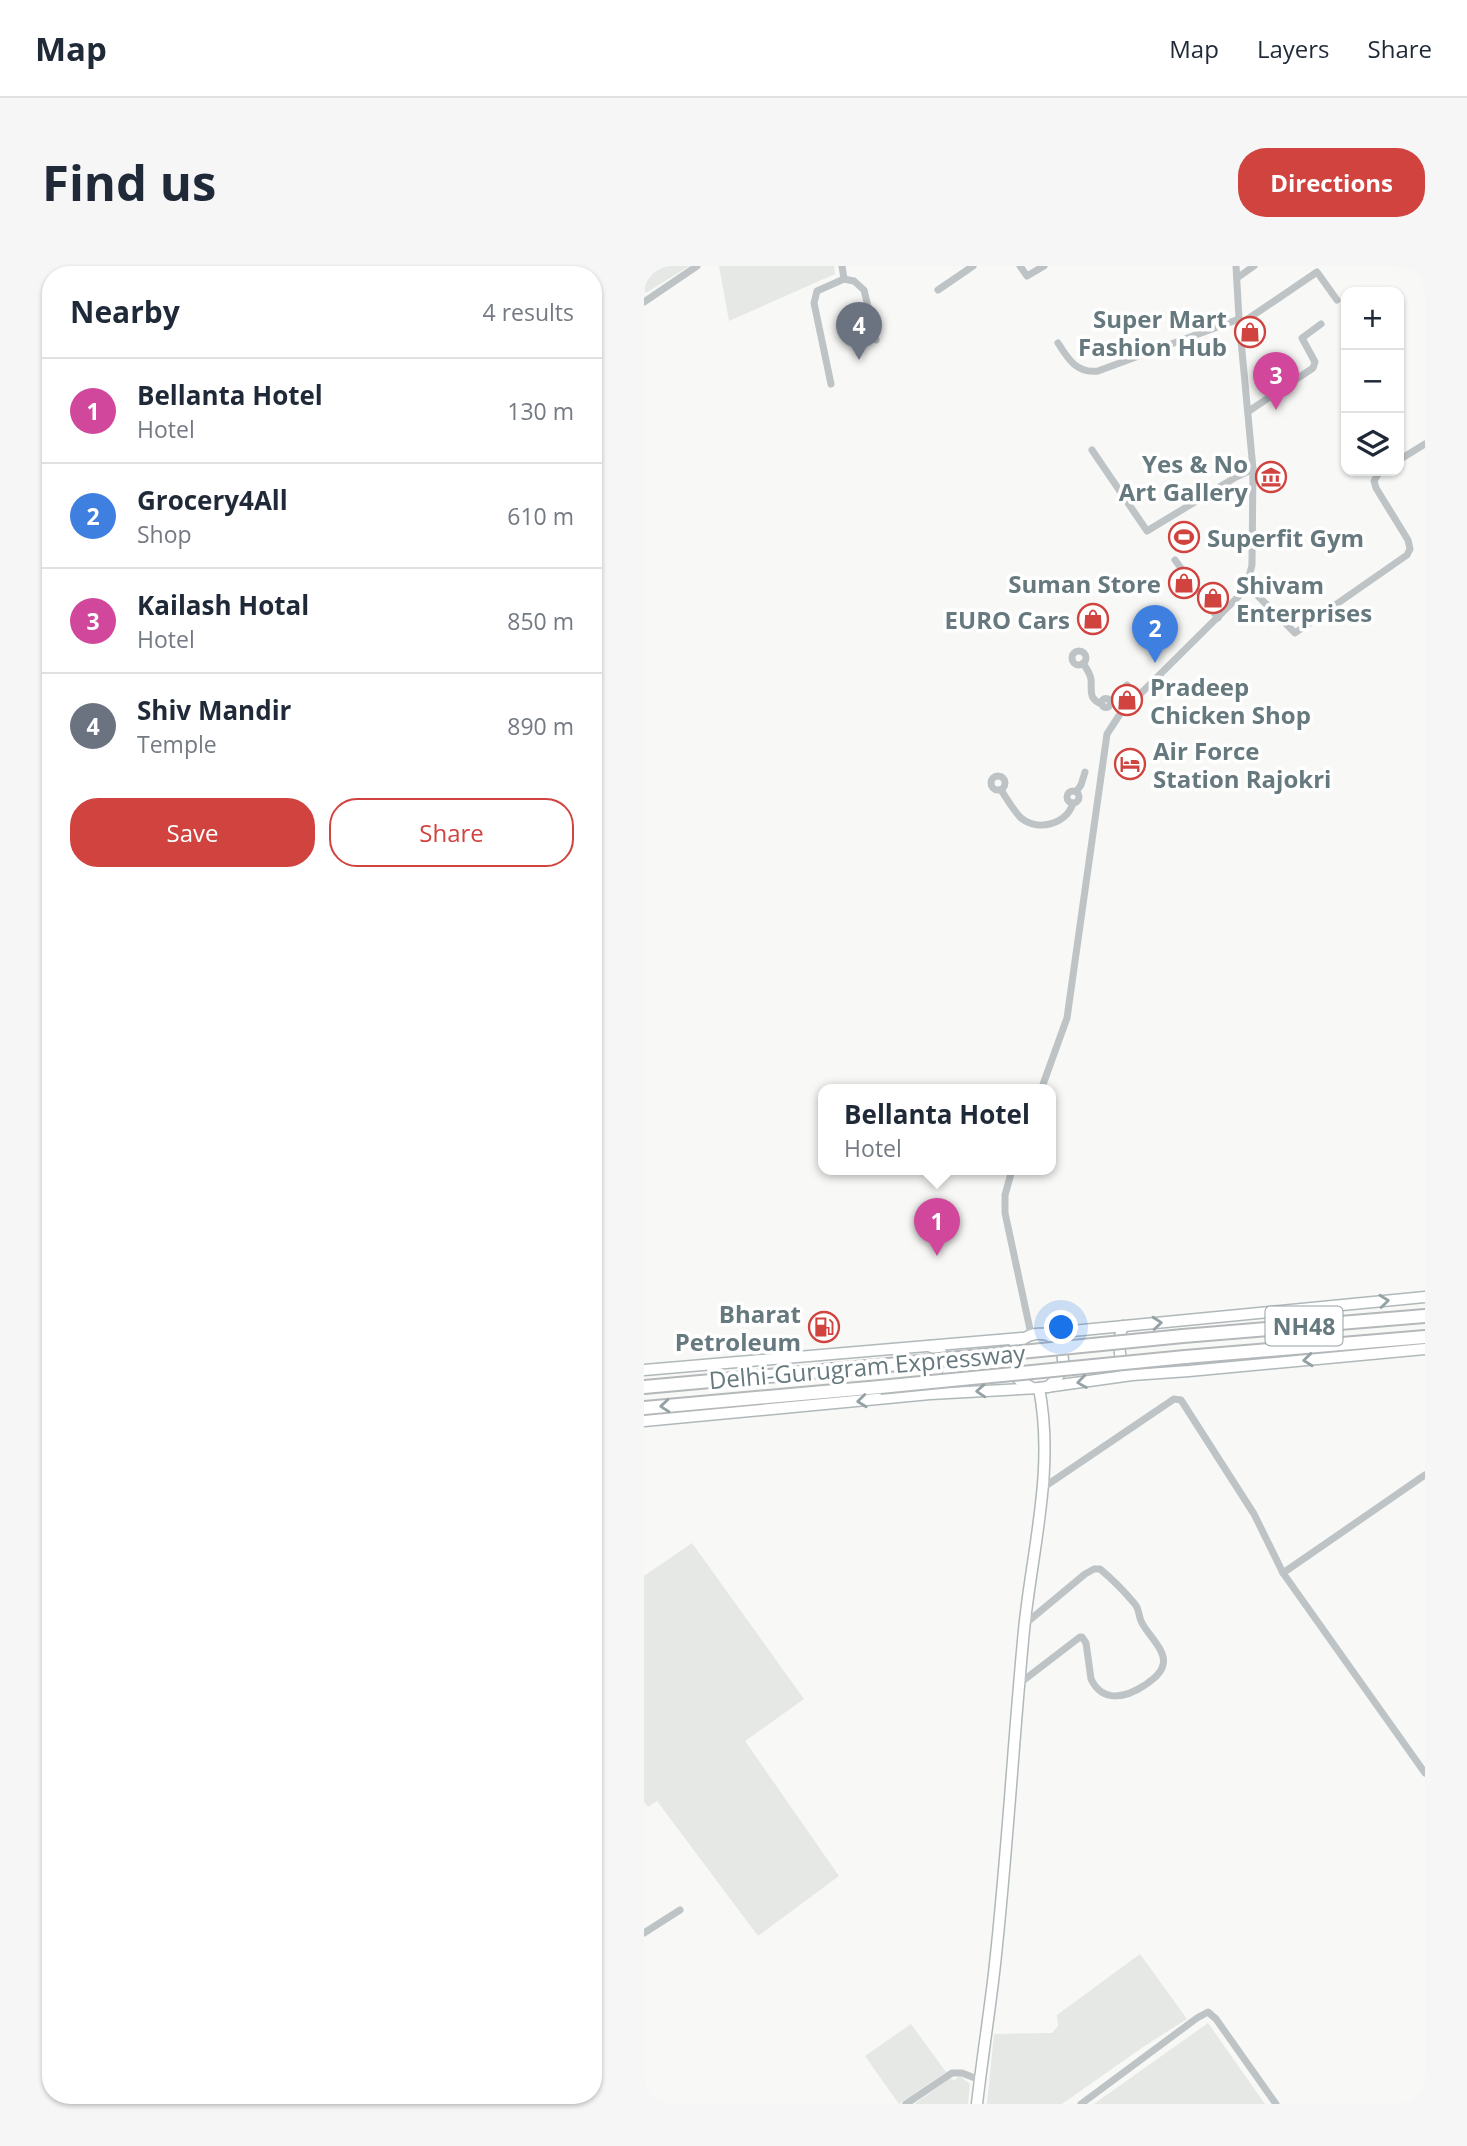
<!DOCTYPE html>
<meta charset="utf-8">
<style>
:root{--surface:#fff;--page:#f6f6f7;--text:#1f2937;--muted:#747a83;--line:#e0e1e3;--accent:#d0433f}
body{margin:0;font-family:"Open Sans",sans-serif;background:var(--page);color:var(--text)}
.controls{position:absolute;right:21px;top:21px;display:grid;overflow:hidden;border-radius:14px;box-shadow:0 2px 5px #0004}
.controls button{width:63px;height:63px;display:grid;place-items:center;padding:0;border:0;border-bottom:2px solid var(--line);background:var(--surface);color:var(--text);font:35px sans-serif}
.you{position:absolute;left:418px;top:1062px;width:24px;height:24px;margin:-18px;border:5px solid #fff;border-radius:50%;background:#1a73e8;box-shadow:0 0 0 10px #1a73e833}
.badge{display:grid;place-items:center;width:46px;height:46px;border-radius:50%;background:var(--accent);color:#fff;font-size:23px;font-weight:700}
.pin{position:absolute;translate:-50% -58px;filter:drop-shadow(0 2px 4px #0008)}
.pin::after{content:'';position:absolute;top:37px;width:24px;height:21px;background:inherit;clip-path:polygon(0 0,100% 0,50% 100%)}
.popup{position:absolute;left:174px;top:818px;width:238px;height:91px;box-sizing:border-box;display:grid;place-content:center;border-radius:14px;background:var(--surface);filter:drop-shadow(0 2px 5px #0005);font-size:23px;white-space:nowrap;color:var(--muted)}
.popup b{font-size:26px;color:var(--text)}
.popup::after{content:'';position:absolute;left:50%;top:100%;margin-left:-14px;border:14px solid transparent;border-top-color:var(--surface)}
.list{margin:0;padding:0;list-style:none}
h2{display:flex;justify-content:space-between;align-items:center;height:91px;margin:0;padding:0 28px;font-size:30px}
h2 small{font-size:23px;font-weight:400;color:var(--muted)}
.list li{display:grid;grid-template-columns:46px 1fr auto;gap:21px;align-items:center;box-sizing:border-box;height:105px;padding:0 28px;border-top:2px solid var(--line)}
.list b{display:block;font-size:26px;white-space:nowrap}
.list p{margin:0;font-size:23px;white-space:nowrap;color:var(--muted)}
.list em{font-size:23px;font-style:normal;color:var(--muted)}
.actions{display:flex;gap:14px;padding:21px 28px}
.actions a{flex:1;padding:16px 0;border:2px solid var(--accent);border-radius:28px;text-align:center;font-size:24px;color:var(--accent)}
.actions .main{background:var(--accent);color:#fff}
.icon{flex:none;width:38px;height:38px;fill:none;stroke:currentColor;stroke-width:2;stroke-linecap:round;stroke-linejoin:round}
.map{position:relative;flex:none;width:781px;height:1838px;overflow:hidden;border-radius:28px}
header{display:flex;align-items:center;gap:42px;box-sizing:border-box;height:98px;padding:0 35px;background:var(--surface);border-bottom:2px solid var(--line)}
header strong{font-size:33px}
nav{display:flex;gap:38px;margin-inline-start:auto;font-size:24px}
.intro{display:flex;align-items:center;justify-content:space-between;box-sizing:border-box;height:168px;padding:0 42px}
h1{margin:0;font-size:49px}
.button{padding:18px 32px;border-radius:28px;background:var(--accent);color:#fff;font-size:24px;font-weight:700}
main{display:flex;gap:42px;padding:0 42px}
aside{flex:1;background:var(--surface);border-radius:28px;box-shadow:0 2px 5px #0004}
.map>svg:first-child{display:block}
.built{fill:#e6e8e6}
.lines{fill:none;stroke-linecap:round;stroke-linejoin:round}
.secondary-casing{stroke:#b0b8ba;stroke-width:13}
.motorway-casing{stroke:#b4b8ba;stroke-width:16}
.minor{stroke:#bec3c5;stroke-width:7}
.secondary{stroke:#fff;stroke-width:10}
.motorway{stroke:#fff;stroke-width:12}
.motorway-bridge-casing{stroke:#b4b8ba;stroke-width:16;stroke-linecap:butt}
.motorway-bridge{stroke:#fff;stroke-width:12}
.oneway{stroke:#94a1a5}
.labels{text-anchor:middle;dominant-baseline:central;stroke-width:7;stroke-linejoin:round;paint-order:stroke}
.shield{fill:#fff;stroke:#94a1a5;stroke-width:2}
.shield-label{font-size:23px;font-weight:bold;fill:#66797e}
.poi-label{font-size:24px;font-weight:bold;fill:#66797e;stroke:#fff;text-anchor:end}
.street-label{font-size:24px;fill:#66797e;stroke:#fff}
</style>
<header>
<strong>Map</strong>
<nav><a>Map</a><a>Layers</a><a>Share</a></nav>
</header>
<div class="intro"><h1>Find us</h1><a class="button">Directions</a></div>
<main>
<aside>
<h2>Nearby<small>4 results</small></h2>
<ul class="list">
<li><span class="badge" style="background:#d1479c">1</span><div><b>Bellanta Hotel</b><p>Hotel</p></div><em>130 m</em></li>
<li><span class="badge" style="background:#3f7fe0">2</span><div><b>Grocery4All</b><p>Shop</p></div><em>610 m</em></li>
<li><span class="badge" style="background:#d1479c">3</span><div><b>Kailash Hotal</b><p>Hotel</p></div><em>850 m</em></li>
<li><span class="badge" style="background:#6b7280">4</span><div><b>Shiv Mandir</b><p>Temple</p></div><em>890 m</em></li>
</ul>
<div class="actions"><a class="main">Save</a><a>Share</a></div>
</aside>
<div class="map">
<svg width="781" height="1838" viewBox="0 0 781 1838">
<rect width="100%" height="100%" fill="#f8f8f6"/>
<!-- built -->
<g class="built">
<polygon points="0,0 45,0 2,27 0,24"/>
<polygon points="75,0 190,0 191,8 85,55"/>
<polygon points="48,1277 160,1433 101,1475 195,1610 114,1670 13,1535 4,1541 0,1536 0,1310"/>
<polygon points="496,1688 543,1753 499,1781 418,1838 343,1838 350,1768 408,1767 414,1760 413,1749"/>
<polygon points="564,1757 621,1838 450,1838"/>
<polygon points="267,1758 302,1806 255,1838 221,1790"/>
<polygon points="316,1810 326,1818 324,1838 270,1838 306,1813 311,1814"/>
</g>
<g class="lines">
<!-- secondary casing -->
<g class="secondary-casing">
<g id="secondary">
<path d="M479 1060C473 1075 475 1088 480 1104"/>
<polyline points="397,1068 781,1031"/>
<path d="M285 1080C303 1086 309 1101 301 1117"/>
<polyline points="0,1104 377,1072"/>
<path d="M387 1121C328 1093 406 1038 418 1088 422 1102 414 1112 404 1121"/>
<polyline points="0,1155 286,1128 395,1122 488,1109 545,1105 781,1083"/>
<path d="M333 1838C338 1794 345 1750 350 1707 363 1593 369 1478 380 1364 388 1283 411 1204 395 1122"/>
</g>
</g>
<!-- motorway casing -->
<g class="motorway-casing">
<g id="motorway">
<polyline points="539,1070 781,1050"/>
<polyline points="541,1091 781,1071"/>
<polyline points="0,1121 234,1100"/>
<polyline points="0,1142 236,1121"/>
</g>
</g>
<!-- minor -->
<g class="minor">
<polyline points="198,0 200,13"/>
<polyline points="376,0 383,10 400,0"/>
<polyline points="593,12 610,0"/>
<polyline points="294,24 329,0"/>
<polyline points="0,36 53,0"/>
<polyline points="595,59 673,6 693,34"/>
<path d="M414 77C424 93 433 108 454 105L595 53"/>
<polyline points="187,118 170,37 173,25 200,13 210,15 220,24 232,74"/>
<polyline points="605,145 669,102 671,96 658,72 677,58"/>
<polyline points="448,184 503,265 592,211 609,203"/>
<polyline points="755,194 781,178"/>
<polyline points="531,294 574,352"/>
<polyline points="603,319 651,367 763,289 766,283 764,274 732,222 730,215 734,208 739,205"/>
<circle cx="435" cy="392" r="7"/>
<path d="M439 397C442 402 446 407 447 413 448 425 444 433 458 438"/>
<circle cx="462" cy="437" r="4.5"/>
<polyline points="466,435 475,429 483,419"/>
<circle cx="354" cy="517" r="7"/>
<path d="M357 524C363 533 369 544 377 552 394 566 423 558 429 537"/>
<circle cx="429" cy="531" r="6"/>
<polyline points="432,526 437,519 441,506"/>
<polyline points="397,824 423,752 463,468 476,448 596,329 603,319 608,299 609,203 595,53 592,0"/>
<polyline points="368,904 361,929 361,947 387,1068"/>
<polyline points="400,1221 530,1133 537,1134 610,1248 639,1307 781,1507"/>
<polyline points="639,1307 781,1209"/>
<path d="M376 1417 436 1371H438L442 1377 447 1413C459 1438 483 1431 501 1419 508 1414 517 1408 519 1399 523 1385 504 1369 498 1357 494 1350 496 1343 490 1337 480 1325 468 1313 456 1303H450L441 1308 381 1358"/>
<polyline points="0,1667 36,1644"/>
<polyline points="262,1838 308,1807 318,1807 336,1814"/>
<polyline points="437,1838 553,1752 564,1746 572,1753 632,1838"/>
</g>
<!-- secondary -->
<use href="#secondary" class="secondary"/>
<!-- motorway -->
<use href="#motorway" class="motorway"/>
<!-- motorway-bridge casing -->
<g class="motorway-bridge-casing">
<g id="motorway-bridge">
<polyline points="234,1100 539,1070"/>
<polyline points="236,1121 541,1091"/>
</g>
</g>
<!-- motorway-bridge -->
<use href="#motorway-bridge" class="motorway-bridge"/>
</g>
<!-- one-way arrows -->
<defs><path id="oneway-chevron" d="M-2-3.5L2.5 0L-2 3.5" fill="none" stroke-width="1.6" stroke-linecap="round" stroke-linejoin="round" transform="scale(1.75)"/></defs>
<g class="oneway">
<use href="#oneway-chevron" transform="translate(740 1035) rotate(-6)"/>
<use href="#oneway-chevron" transform="translate(513 1057) rotate(-5)"/>
<use href="#oneway-chevron" transform="translate(664 1094) rotate(174)"/>
<use href="#oneway-chevron" transform="translate(438 1116) rotate(172)"/>
<use href="#oneway-chevron" transform="translate(337 1125) rotate(176)"/>
<use href="#oneway-chevron" transform="translate(218 1135) rotate(174)"/>
<use href="#oneway-chevron" transform="translate(21 1140) rotate(175)"/>
</g>
<!-- icons -->
<defs>
<g id="shop-ring" transform="scale(1.575)"><circle r="9.5" fill="#fff" stroke="#d0433f" stroke-width="1.5"/><path d="M-5-2.5h2.3a2.7 3.5 0 0 1 5.4 0H5L5.5 6h-11ZM-1.5-2.5h3a1.5 2.3 0 0 0-3 0Z" fill="#d0433f"/></g>
<g id="museum-ring" transform="scale(1.575)"><circle r="9.5" fill="#fff" stroke="#d0433f" stroke-width="1.5"/><path d="M0-6L6-3V-2H-6V-3ZM-5-1h2V3h-2ZM-1-1h2V3h-2ZM3-1h2V3H3ZM-6 4H6V6H-6Z" fill="#d0433f"/></g>
<g id="stadium-ring" transform="scale(1.575)"><circle r="9.5" fill="#fff" stroke="#d0433f" stroke-width="1.5"/><path d="M0-5a6.5 5 0 1 0 0 10a6.5 5 0 1 0 0-10ZM-3.5-1.8h7v3.6h-7Z" fill="#d0433f"/></g>
<g id="hotel-ring" transform="scale(1.575)"><circle r="9.5" fill="#fff" stroke="#d0433f" stroke-width="1.5"/><path d="M-6-4.5h1.5V1H6V5H4.5V3h-9V5H-6ZM-4 0a1.8 1.8 0 1 1 3.6 0ZM.5 0V-2.5h3Q6-2.5 6 0Z" fill="#d0433f"/></g>
<g id="fuel-ring" transform="scale(1.575)"><circle r="9.5" fill="#fff" stroke="#d0433f" stroke-width="1.5"/><path d="M-5.5-6h7V0h2V4h1.3V-2.5L3-4.5l.8-.8L6-3V5H2.5V1h-1V6h-7ZM-4.2-4.7v3.2H.2V-4.7Z" fill="#d0433f"/></g>
</defs>
<g fill-rule="evenodd">
<use href="#shop-ring" x="606" y="66"/>
<use href="#museum-ring" x="627" y="211"/>
<use href="#stadium-ring" x="540" y="271"/>
<use href="#shop-ring" x="540" y="317"/>
<use href="#shop-ring" x="569" y="332"/>
<use href="#shop-ring" x="449" y="353"/>
<use href="#shop-ring" x="483" y="434"/>
<use href="#hotel-ring" x="486" y="498"/>
<use href="#fuel-ring" x="180" y="1061"/>
</g>
<g class="labels">
<!-- shield labels -->
<rect class="shield" x="621.5" y="1040.5" width="77" height="39" rx="5"/>
<g class="shield-label">
<text x="660" y="1060">NH48</text>
</g>
<!-- poi labels -->
<g class="poi-label">
<text x="583" y="52">Super Mart<tspan x="583" dy="28">Fashion Hub</tspan></text>
<text x="604" y="197">Yes &amp; No<tspan x="604" dy="28">Art Gallery</tspan></text>
<text x="563" y="271" text-anchor="start">Superfit Gym</text>
<text x="517" y="317">Suman Store</text>
<text x="592" y="318" text-anchor="start">Shivam<tspan x="592" dy="28">Enterprises</tspan></text>
<text x="426" y="353">EURO Cars</text>
<text x="506" y="420" text-anchor="start">Pradeep<tspan x="506" dy="28">Chicken Shop</tspan></text>
<text x="509" y="484" text-anchor="start">Air Force<tspan x="509" dy="28">Station Rajokri</tspan></text>
<text x="157" y="1047">Bharat<tspan x="157" dy="28">Petroleum</tspan></text>
</g>
<!-- street labels -->
<g class="street-label">
<text transform="translate(223 1100) rotate(-5)">Delhi-Gurugram Expressway</text>
</g>
</g>
</svg>
<div class="controls">
<button>+</button>
<button>−</button>
<button><svg class="icon" aria-label="layers" viewBox="0 0 24 24"><path d="M12 4l9 5-9 5-9-5zM3 14l9 5 9-5"/></svg></button>
</div>
<div class="you"></div>
<div class="pin badge" style="left:293px;top:990px;background:#d1479c">1</div>
<div class="popup"><b>Bellanta Hotel</b>Hotel</div>
<div class="pin badge" style="left:511px;top:397px;background:#3f7fe0">2</div>
<div class="pin badge" style="left:632px;top:144px;background:#d1479c">3</div>
<div class="pin badge" style="left:215px;top:94px;background:#6b7280">4</div>
</div>
</main>
